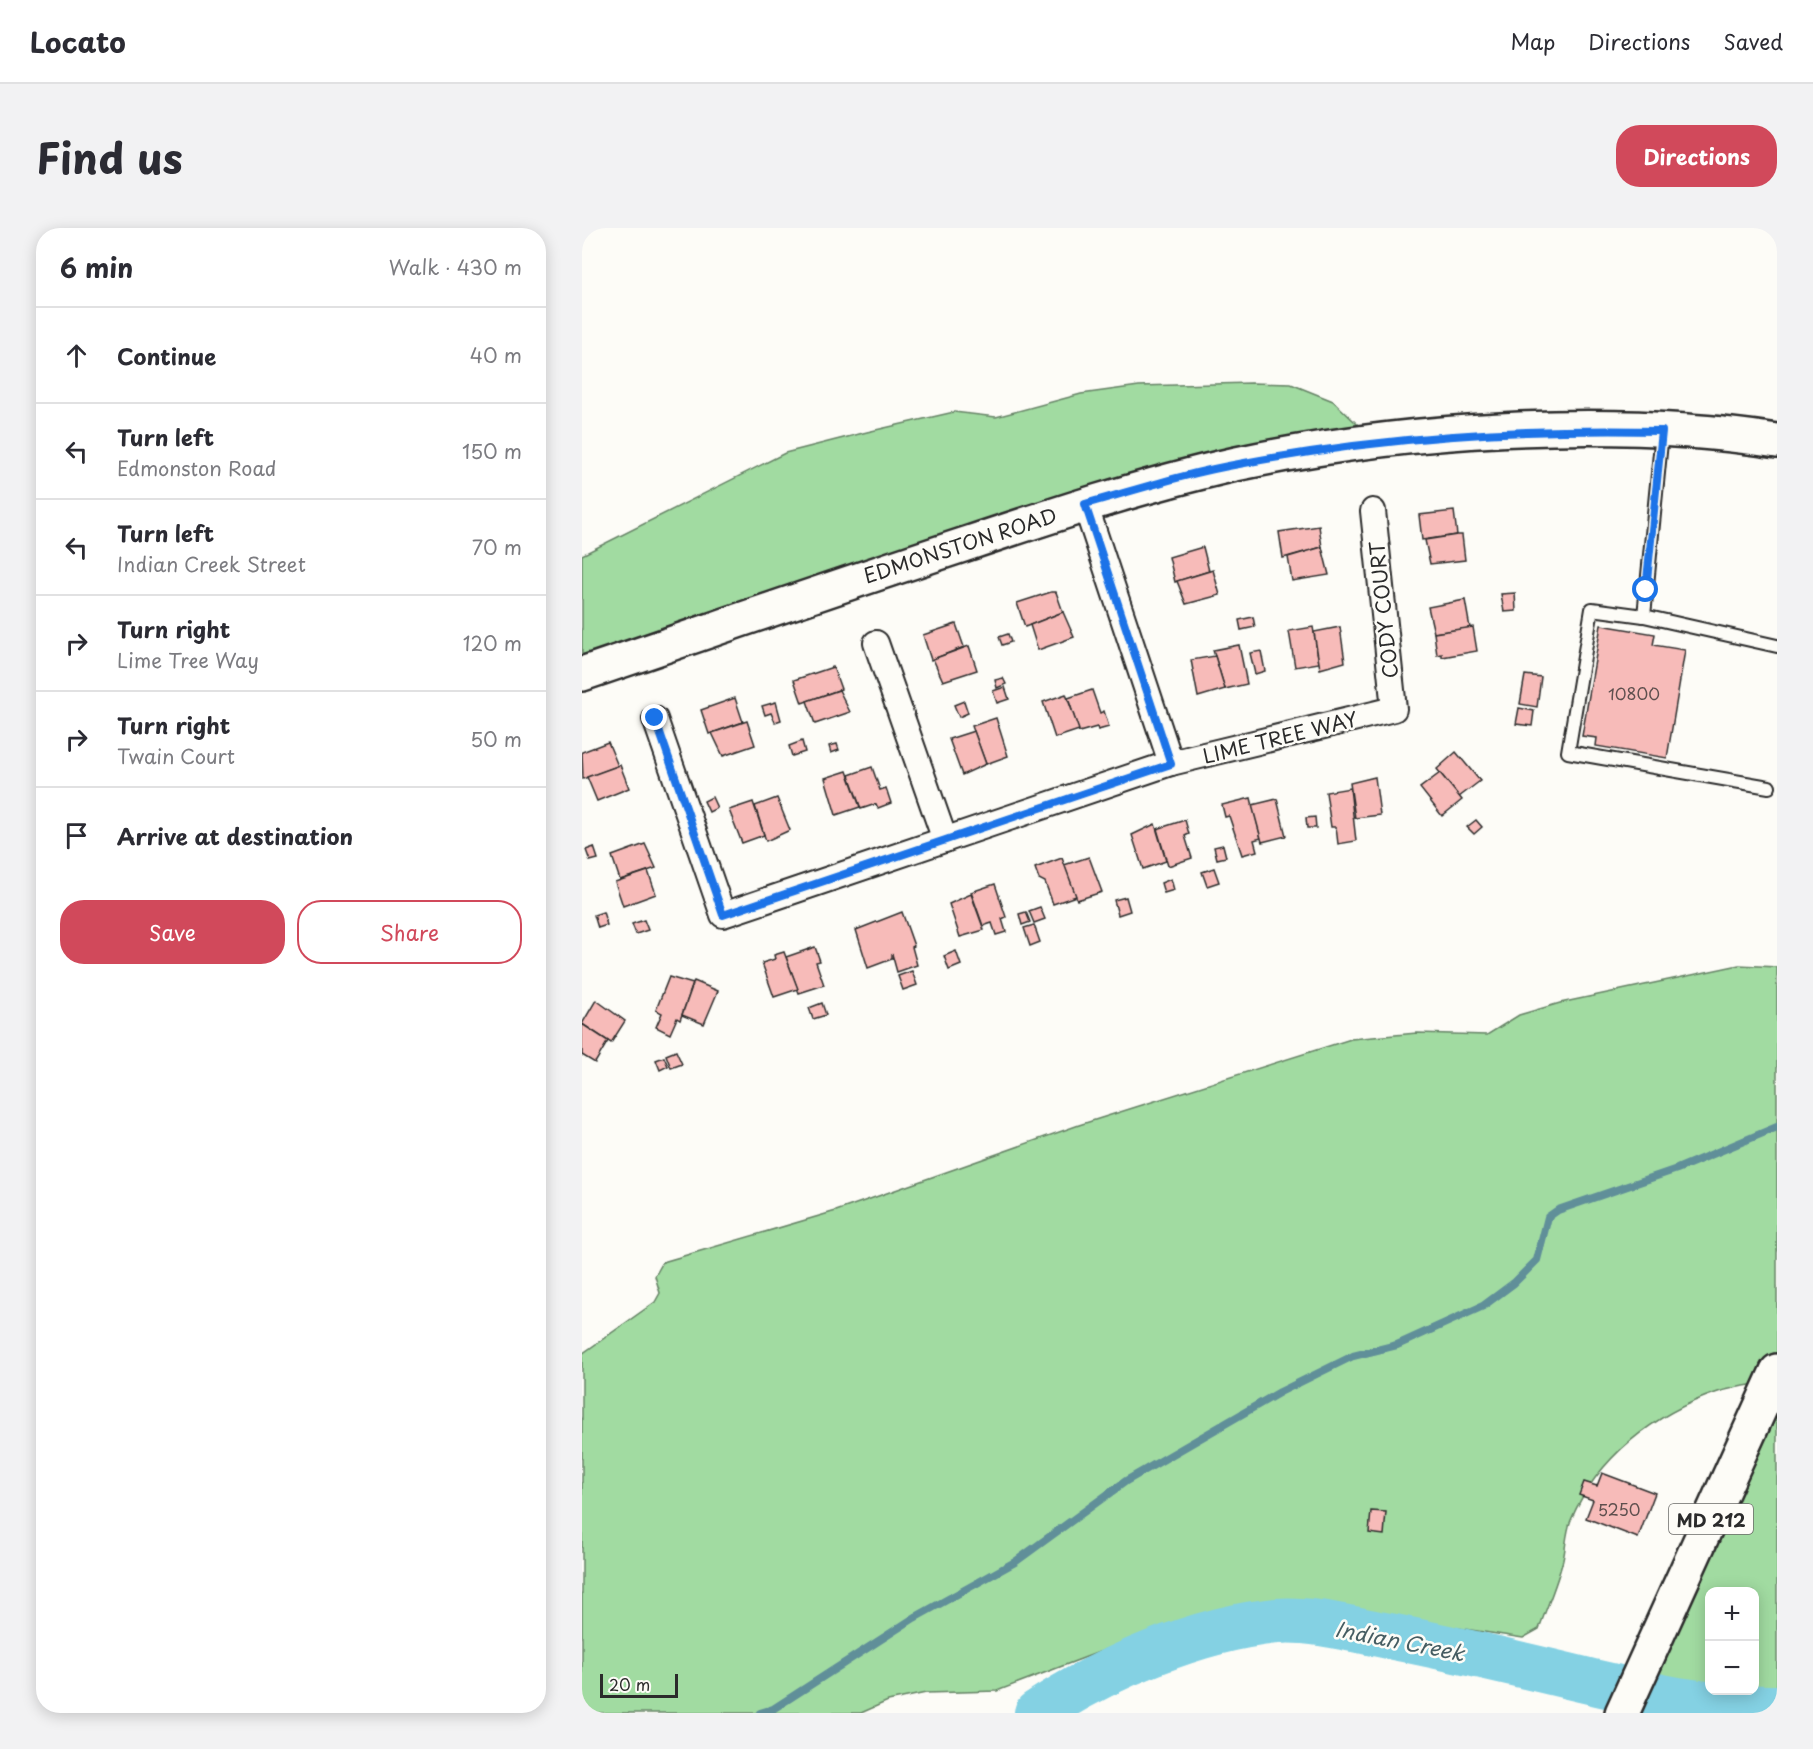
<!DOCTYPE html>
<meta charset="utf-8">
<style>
:root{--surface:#fff;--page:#f2f2f3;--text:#2b2b33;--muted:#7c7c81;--line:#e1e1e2;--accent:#d1495b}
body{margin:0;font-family:"Playpen Sans",sans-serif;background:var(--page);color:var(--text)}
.controls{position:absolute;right:18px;bottom:18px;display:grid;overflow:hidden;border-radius:12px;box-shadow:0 3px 15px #0003}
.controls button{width:54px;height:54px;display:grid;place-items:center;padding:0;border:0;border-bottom:2px solid var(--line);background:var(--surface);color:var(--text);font:30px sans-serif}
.scale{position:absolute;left:18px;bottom:15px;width:78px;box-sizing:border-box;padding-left:6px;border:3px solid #2b2b2b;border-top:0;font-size:16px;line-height:21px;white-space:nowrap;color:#2b2b2b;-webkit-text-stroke:4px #fdfcf7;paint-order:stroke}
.stop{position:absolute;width:18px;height:18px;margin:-14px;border:4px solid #1a73e8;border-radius:50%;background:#fff}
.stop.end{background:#1a73e8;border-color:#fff;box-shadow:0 2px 6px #0008}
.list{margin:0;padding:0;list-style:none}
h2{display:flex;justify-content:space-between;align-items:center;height:78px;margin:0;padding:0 24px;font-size:26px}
h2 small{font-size:20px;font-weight:400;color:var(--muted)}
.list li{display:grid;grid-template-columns:39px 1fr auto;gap:18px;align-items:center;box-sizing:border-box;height:96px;padding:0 24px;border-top:2px solid var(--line)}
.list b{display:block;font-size:22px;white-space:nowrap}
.list p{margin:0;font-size:20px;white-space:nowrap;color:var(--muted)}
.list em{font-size:20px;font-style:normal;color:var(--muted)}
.actions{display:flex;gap:12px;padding:18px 24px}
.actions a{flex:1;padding:14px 0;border:2px solid var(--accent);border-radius:24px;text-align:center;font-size:21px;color:var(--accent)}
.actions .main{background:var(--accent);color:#fff}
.icon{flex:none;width:33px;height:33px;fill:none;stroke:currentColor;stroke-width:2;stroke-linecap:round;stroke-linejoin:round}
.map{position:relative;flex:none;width:1195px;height:1485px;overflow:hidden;border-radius:24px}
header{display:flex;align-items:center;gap:36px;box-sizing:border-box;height:84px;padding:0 30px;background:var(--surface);border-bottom:2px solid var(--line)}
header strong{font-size:28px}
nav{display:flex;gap:33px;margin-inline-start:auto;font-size:21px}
.intro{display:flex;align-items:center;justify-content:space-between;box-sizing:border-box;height:144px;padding:0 36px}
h1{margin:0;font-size:42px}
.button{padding:15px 27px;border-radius:24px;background:var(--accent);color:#fff;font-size:21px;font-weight:700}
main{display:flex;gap:36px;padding:0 36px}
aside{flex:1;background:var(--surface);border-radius:24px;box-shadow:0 3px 15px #0003}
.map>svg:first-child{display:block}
.green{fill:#a1dba1;stroke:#668366;stroke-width:1.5;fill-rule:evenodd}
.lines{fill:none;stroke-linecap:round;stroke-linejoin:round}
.stream{stroke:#608f99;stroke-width:8}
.river{stroke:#84d1e3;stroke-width:46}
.building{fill:#f7bbb9;stroke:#2b2b2b;stroke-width:1.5}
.lane-casing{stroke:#2b2b2b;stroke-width:16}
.street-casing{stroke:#2b2b2b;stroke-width:28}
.secondary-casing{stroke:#2b2b2b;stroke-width:38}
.primary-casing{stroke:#2b2b2b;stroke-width:38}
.lane{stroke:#fdfcf7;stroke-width:12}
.street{stroke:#fdfcf7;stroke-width:24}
.secondary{stroke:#fdfcf7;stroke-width:33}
.primary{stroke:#fdfcf7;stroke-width:33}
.route{stroke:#1a73e8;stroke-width:8}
.labels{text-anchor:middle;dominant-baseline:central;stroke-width:5;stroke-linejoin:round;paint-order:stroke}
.number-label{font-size:16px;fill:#5e4f4e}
.shield{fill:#fdfcf7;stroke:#6a6a68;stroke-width:1.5}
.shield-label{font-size:18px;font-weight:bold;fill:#2b2b2b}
.street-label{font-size:20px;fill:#2b2b2b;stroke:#fdfcf7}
.water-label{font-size:21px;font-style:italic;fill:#465d62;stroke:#fdfcf7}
</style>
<header>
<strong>Locato</strong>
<nav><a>Map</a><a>Directions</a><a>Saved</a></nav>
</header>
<div class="intro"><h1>Find us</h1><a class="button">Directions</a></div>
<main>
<aside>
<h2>6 min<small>Walk · 430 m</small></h2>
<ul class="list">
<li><svg class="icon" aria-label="ahead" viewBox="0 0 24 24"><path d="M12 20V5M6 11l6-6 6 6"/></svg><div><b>Continue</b></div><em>40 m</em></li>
<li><svg class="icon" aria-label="left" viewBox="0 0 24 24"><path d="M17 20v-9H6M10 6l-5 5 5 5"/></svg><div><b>Turn left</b><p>Edmonston Road</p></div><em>150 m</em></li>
<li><svg class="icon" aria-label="left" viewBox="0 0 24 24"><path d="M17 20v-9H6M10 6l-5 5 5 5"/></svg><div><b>Turn left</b><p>Indian Creek Street</p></div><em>70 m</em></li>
<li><svg class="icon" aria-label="right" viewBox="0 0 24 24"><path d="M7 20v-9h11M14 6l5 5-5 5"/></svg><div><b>Turn right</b><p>Lime Tree Way</p></div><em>120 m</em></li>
<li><svg class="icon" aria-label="right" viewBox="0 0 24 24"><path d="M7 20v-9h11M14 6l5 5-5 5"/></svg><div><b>Turn right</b><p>Twain Court</p></div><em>50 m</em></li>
<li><svg class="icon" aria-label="arrive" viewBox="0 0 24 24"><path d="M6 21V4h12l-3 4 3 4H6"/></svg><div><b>Arrive at destination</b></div></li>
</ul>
<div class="actions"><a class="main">Save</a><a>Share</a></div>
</aside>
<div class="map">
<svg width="1195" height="1485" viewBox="0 0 1195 1485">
<rect width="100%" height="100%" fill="#fdfcf7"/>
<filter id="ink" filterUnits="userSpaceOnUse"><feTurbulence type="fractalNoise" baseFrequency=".0167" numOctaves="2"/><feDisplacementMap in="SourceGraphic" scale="12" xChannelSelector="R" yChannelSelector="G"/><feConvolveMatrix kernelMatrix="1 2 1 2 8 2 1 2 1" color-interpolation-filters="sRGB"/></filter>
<g filter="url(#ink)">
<!-- green -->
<g class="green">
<polygon points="669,155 709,156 751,173 794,214 655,236 0,446 0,327 203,225 285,204 372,184 414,189 499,166 557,158"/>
<path d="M1157 737 1195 739V1485H1040L1190 1153C1172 1157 1153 1158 1136 1164 1073 1185 1015 1230 989 1292 984 1304 984 1319 981 1332 975 1356 965 1378 957 1401L941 1410 811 1390 696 1379 663 1380 588 1397 415 1463 344 1465 306 1473 279 1485H0V1126L73 1074 78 1065 73 1048 81 1034 254 983 497 897 769 811 835 805 905 807 937 787 978 775ZM1128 1364H1172V1462H1128Z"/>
</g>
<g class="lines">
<!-- stream -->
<polyline class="stream" points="178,1485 191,1481 332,1390 433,1334 544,1253 698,1164 771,1128 815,1117 901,1078 932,1055 955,1032 966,989 976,982 1095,941 1195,899"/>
<!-- river -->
<path class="river" d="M455 1485C520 1441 617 1400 695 1393 729 1390 773 1402 807 1408 874 1421 941 1437 1007 1453 1073 1468 1126 1481 1195 1480"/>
</g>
<!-- building -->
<g class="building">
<polygon points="872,283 875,307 840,312 837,287"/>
<polygon points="737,298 740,319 701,330 697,304"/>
<polygon points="875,307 880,307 883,332 848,336 843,312"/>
<polygon points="621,319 627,343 593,354 587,329"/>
<polygon points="740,319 747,347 710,353 706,329"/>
<polygon points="631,342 638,367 604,376 595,353"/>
<polygon points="469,364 474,364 481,384 443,399 435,375"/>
<polygon points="933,365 934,383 922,384 919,366"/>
<polygon points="883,372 888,400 852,405 846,379"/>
<polygon points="481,384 492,409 456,422 448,397"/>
<polygon points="671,389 673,399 659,402 657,392"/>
<polygon points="374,396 382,419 349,432 341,407"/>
<polygon points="1019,397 1073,406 1071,417 1103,422 1085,530 1014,518 1015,510 1000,508"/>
<polygon points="731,399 737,435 713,439 707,403"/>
<polygon points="758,399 763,434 738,441 732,404"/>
<polygon points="891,399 895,423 860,429 860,426 855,427 852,405"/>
<polygon points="426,406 429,414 420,417 417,409"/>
<polygon points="657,417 665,456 643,461 631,422"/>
<polygon points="387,418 395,442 361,453 351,431"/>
<polygon points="679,423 683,443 673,446 668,425"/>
<polygon points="633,428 643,461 616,469 609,432"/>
<polygon points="251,439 259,461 220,475 212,452"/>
<polygon points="943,447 959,449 955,479 938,476"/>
<polygon points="421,450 424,456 415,460 413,452"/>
<polygon points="423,459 427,471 415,475 411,463"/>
<polygon points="257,462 268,484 233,496 225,473"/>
<polygon points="510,462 518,485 522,483 527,499 516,502 515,499 497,504 486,470"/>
<polygon points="484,466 497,502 473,510 461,474"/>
<polygon points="153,470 161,494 127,506 119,482"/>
<polygon points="382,473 386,485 377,489 372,477"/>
<polygon points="194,474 199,492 193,494 189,485 183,487 180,478"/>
<polygon points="937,480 952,483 950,498 934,496"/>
<polygon points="414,490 426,528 404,536 390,498"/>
<polygon points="165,493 173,517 141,528 130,505"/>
<polygon points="392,503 404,536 380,547 367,511"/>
<polygon points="220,513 223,524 210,528 207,518"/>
<polygon points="26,514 36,538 1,551 0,524"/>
<polygon points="255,516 257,522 249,525 247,518"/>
<polygon points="874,524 898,553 877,569 855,541"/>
<polygon points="38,537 47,560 15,573 5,549"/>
<polygon points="290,539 298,562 304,560 309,575 296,580 294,576 279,581 267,547"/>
<polygon points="265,543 278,579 254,587 243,550"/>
<polygon points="858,545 880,572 860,588 838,560"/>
<polygon points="793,549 798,587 773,590 768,555"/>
<polygon points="768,560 774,613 756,616 754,599 749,599 744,564"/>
<polygon points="130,569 135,580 127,584 122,573"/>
<polygon points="195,570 208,602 184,613 173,578"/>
<polygon points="669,570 679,610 672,612 675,623 660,627 647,588 643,589 640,577"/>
<polygon points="695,571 704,608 680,614 670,577"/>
<polygon points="171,574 182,607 160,615 147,582"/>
<polygon points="733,589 734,600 725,600 724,590"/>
<polygon points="603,592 607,606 603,608 610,630 586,638 575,601"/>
<polygon points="894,592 900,599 892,606 885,599"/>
<polygon points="573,596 584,633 561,641 550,607"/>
<polygon points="63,616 74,640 38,652 30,628"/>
<polygon points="641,617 644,629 635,631 632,619"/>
<polygon points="12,619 16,631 8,633 4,622"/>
<polygon points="507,629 520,664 495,672 482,637"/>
<polygon points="480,630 494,668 471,676 463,654 457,651 453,640"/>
<polygon points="632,640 637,654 625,658 620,644"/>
<polygon points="66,643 74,666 41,678 33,654"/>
<polygon points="589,651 592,662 582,665 579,655"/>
<polygon points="413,656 424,689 420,691 424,704 414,707 410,695 401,698 389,664"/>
<polygon points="389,666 402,702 378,709 367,676"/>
<polygon points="544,669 548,683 536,687 532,672"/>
<polygon points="458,679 463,691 452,695 447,683"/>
<polygon points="21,684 25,697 16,700 12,687"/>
<polygon points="320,684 332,718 330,719 335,737 315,744 310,726 310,731 286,740 274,702"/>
<polygon points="444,684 448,694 440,697 437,686"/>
<polygon points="62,692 66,702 54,706 50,696"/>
<polygon points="452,697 458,714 448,718 442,700"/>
<polygon points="233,719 238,733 234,734 242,757 217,765 204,729"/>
<polygon points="374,723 379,737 367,742 362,728"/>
<polygon points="202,724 216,761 192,769 180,735 193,731 192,727"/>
<polygon points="330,743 335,757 321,762 316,748"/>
<polygon points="87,749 111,756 98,792 95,790 88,806 74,799 80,785 74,782"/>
<polygon points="112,753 136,763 122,796 100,787"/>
<polygon points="14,772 43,793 29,815 0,796"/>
<polygon points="240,775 244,787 231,791 227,780"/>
<polygon points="0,796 26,813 13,835 0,827"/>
<polygon points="94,823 100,836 89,840 84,827"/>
<polygon points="82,829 86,838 78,842 74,832"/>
<polygon points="1020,1245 1073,1265 1056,1310 1004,1290 1011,1272 997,1267 1002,1254 1015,1258"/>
<polygon points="789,1283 804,1284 802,1307 787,1305"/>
</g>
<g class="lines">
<!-- lane casing -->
<g class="lane-casing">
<g id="lane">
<polyline points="1080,204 1062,388 1195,418"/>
<polyline points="1062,388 1010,381 986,524 1187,559"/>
</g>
</g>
<!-- street casing -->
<g class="street-casing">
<g id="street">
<polyline points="503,276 589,535"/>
<polyline points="294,415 363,612"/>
<polyline points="73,491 141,687 589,535 812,481 791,283"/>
</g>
</g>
<!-- secondary casing -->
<g class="secondary-casing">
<path id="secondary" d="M0 446C127 403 253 359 381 317 471 287 561 257 654 236 818 201 1028 187 1195 213"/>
</g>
<!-- primary casing -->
<g class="primary-casing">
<polyline id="primary" points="1040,1485 1195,1143"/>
</g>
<!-- lane -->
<use href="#lane" class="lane"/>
<!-- street -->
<use href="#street" class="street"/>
<!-- secondary -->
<use href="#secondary" class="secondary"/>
<!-- primary -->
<use href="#primary" class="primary"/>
</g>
</g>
<g class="lines" filter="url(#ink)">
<!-- route -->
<path class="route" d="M73 490 141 687 589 536 503 276C554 262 605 245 657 236 801 209 934 200 1080 203L1064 362"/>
</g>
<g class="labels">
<!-- number labels -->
<g class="number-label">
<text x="1052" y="465">10800</text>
<text x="1037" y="1281">5250</text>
</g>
<!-- shield labels -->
<rect class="shield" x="1087" y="1276" width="84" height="30" rx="4.5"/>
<g class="shield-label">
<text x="1129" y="1291">MD 212</text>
</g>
<!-- street labels -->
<g class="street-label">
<text transform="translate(378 317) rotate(-18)">EDMONSTON ROAD</text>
<text transform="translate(801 382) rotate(-96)">CODY COURT</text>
<text transform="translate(698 509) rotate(-14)">LIME TREE WAY</text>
</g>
<!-- water labels -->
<g class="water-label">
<text transform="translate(818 1412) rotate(11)">Indian Creek</text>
</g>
</g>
</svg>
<div class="controls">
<button>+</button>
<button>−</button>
</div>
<div class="scale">20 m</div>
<div class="stop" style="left:1064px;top:362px"></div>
<div class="stop end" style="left:73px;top:490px"></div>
</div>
</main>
